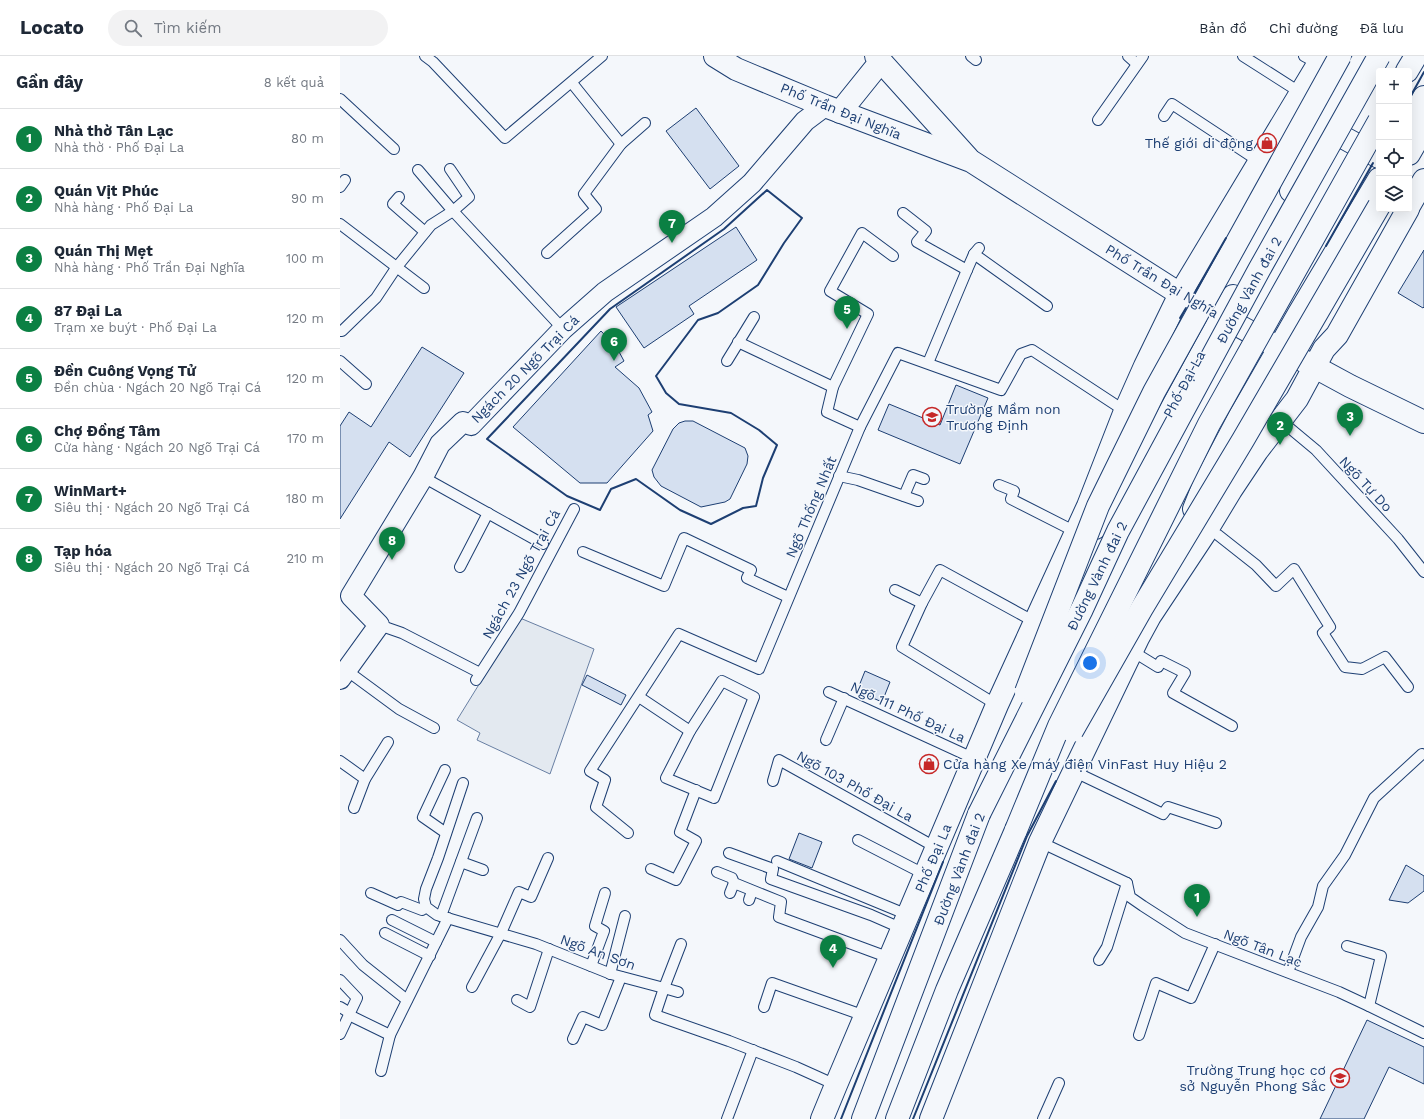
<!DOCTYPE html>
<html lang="vi">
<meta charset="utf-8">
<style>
:root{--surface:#fff;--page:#f2f2f3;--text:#1f2937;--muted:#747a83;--line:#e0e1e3;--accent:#0b8043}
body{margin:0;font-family:"Work Sans",sans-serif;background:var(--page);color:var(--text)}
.controls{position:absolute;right:12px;top:12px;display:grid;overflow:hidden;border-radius:4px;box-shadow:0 4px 16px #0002}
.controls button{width:36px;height:36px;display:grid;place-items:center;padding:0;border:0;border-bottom:1px solid var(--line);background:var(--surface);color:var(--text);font:20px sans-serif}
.you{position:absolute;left:750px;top:607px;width:14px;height:14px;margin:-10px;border:3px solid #fff;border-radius:50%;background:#1a73e8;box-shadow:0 0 0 6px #1a73e833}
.badge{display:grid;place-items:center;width:26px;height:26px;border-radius:50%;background:var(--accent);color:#fff;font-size:13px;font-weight:700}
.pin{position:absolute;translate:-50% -33px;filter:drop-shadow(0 1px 2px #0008)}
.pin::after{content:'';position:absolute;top:21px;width:14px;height:12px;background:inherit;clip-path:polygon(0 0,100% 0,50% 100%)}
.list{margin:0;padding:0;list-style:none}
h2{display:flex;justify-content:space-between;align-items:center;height:52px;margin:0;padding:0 16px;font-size:17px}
h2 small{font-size:13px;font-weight:400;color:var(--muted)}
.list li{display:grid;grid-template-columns:26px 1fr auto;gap:12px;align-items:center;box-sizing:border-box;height:60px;padding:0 16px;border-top:1px solid var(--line)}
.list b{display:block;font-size:15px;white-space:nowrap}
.list p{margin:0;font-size:13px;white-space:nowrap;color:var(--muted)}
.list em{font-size:13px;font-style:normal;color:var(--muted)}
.icon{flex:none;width:22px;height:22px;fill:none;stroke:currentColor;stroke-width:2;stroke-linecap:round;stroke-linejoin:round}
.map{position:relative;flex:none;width:1084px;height:1063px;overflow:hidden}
header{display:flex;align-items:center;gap:24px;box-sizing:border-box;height:56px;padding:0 20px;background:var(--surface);border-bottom:1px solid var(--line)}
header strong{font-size:19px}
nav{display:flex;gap:22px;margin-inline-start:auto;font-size:14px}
.search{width:280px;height:36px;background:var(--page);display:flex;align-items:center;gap:10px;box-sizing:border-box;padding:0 14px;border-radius:22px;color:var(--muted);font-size:15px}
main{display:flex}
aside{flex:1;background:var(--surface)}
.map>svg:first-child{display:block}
.green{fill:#e3e9f0;stroke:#687fa3}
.building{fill:#d5e0f0;stroke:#1d3f73}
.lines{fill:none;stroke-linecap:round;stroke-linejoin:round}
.service-casing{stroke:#1d3f73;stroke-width:12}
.minor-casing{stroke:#1d3f73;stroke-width:22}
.tertiary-casing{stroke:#1d3f73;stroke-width:24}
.primary-casing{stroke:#1d3f73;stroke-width:24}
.trunk-casing{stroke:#1d3f73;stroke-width:24}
.service{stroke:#f4f7fb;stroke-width:10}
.minor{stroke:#f4f7fb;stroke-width:20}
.tertiary{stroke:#f4f7fb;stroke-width:22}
.primary{stroke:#f4f7fb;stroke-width:22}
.trunk{stroke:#f4f7fb;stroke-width:22}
.trunk-bridge-casing{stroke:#1d3f73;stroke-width:24;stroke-linecap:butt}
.trunk-bridge{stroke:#f4f7fb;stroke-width:22}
.wall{stroke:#1d3f73;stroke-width:2}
.labels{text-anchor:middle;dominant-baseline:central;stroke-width:3;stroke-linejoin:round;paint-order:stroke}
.street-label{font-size:14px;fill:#1d3f73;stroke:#f4f7fb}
.poi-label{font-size:14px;fill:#1d3f73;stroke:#f4f7fb;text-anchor:end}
</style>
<header>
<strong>Locato</strong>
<div class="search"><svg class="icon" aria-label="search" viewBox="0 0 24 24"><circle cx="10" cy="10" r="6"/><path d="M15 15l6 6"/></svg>Tìm kiếm</div>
<nav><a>Bản đồ</a><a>Chỉ đường</a><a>Đã lưu</a></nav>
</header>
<main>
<aside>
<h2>Gần đây<small>8 kết quả</small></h2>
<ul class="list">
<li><span class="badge">1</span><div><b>Nhà thờ Tân Lạc</b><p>Nhà thờ · Phố Đại La</p></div><em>80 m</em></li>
<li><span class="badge">2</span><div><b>Quán Vịt Phúc</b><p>Nhà hàng · Phố Đại La</p></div><em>90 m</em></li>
<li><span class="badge">3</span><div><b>Quán Thị Mẹt</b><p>Nhà hàng · Phố Trần Đại Nghĩa</p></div><em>100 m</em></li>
<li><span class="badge">4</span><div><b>87 Đại La</b><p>Trạm xe buýt · Phố Đại La</p></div><em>120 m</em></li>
<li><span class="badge">5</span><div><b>Đền Cuông Vọng Tử</b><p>Đền chùa · Ngách 20 Ngõ Trại Cá</p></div><em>120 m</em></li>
<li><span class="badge">6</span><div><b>Chợ Đồng Tâm</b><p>Cửa hàng · Ngách 20 Ngõ Trại Cá</p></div><em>170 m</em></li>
<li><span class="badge">7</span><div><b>WinMart+</b><p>Siêu thị · Ngách 20 Ngõ Trại Cá</p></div><em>180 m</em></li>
<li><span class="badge">8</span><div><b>Tạp hóa</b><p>Siêu thị · Ngách 20 Ngõ Trại Cá</p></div><em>210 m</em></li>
</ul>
</aside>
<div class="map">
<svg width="1084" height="1063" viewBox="0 0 1084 1063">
<rect width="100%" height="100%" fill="#f4f7fb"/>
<!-- green -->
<polygon class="green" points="180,562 254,593 210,718 137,684 140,677 117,664"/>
<!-- building -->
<g class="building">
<polygon points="356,52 399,110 370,133 326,75"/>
<polygon points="396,171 417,204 349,250 354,258 304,292 276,251"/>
<polygon points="1084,194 1084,251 1083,252 1058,237"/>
<polygon points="261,275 277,292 284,305 275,311 299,332 312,356 308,359 313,375 267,427 240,427 173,371"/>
<polygon points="82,291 124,317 70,401 49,386 0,463 0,370 9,356 31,371"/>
<polygon points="616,329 648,342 620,408 538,374 549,348 600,369"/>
<polygon points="345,365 353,365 405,392 408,400 407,408 390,443 385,446 361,451 321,430 314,421 312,414 333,373 339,367"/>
<polygon points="525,615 550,626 542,646 517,635"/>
<polygon points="247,619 286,639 281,649 242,629"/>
<polygon points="459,777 482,786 472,812 449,803"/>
<polygon points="1066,809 1084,820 1084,835 1068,847 1049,844"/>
<polygon points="1027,964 1084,991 1084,1028 1049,1011 1024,1063 980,1063"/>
</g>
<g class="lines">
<!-- service casing -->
<g class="service-casing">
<g id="service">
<polyline points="85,0 93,6 165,82 262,0"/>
<polyline points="631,0 636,4"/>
<polyline points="788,0 797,8"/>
<polyline points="903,0 961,37"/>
<polyline points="964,0 979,8"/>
<polyline points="232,27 281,88"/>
<polyline points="0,43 54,93"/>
<polyline points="824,60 832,48 920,106"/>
<polyline points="758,64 803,0"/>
<polyline points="78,114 113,155 223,273"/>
<polyline points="0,131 5,124"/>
<polyline points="59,141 53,148 85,176"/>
<polyline points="563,157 586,175 577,186 627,214"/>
<polyline points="0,168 84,232"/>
<polyline points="207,197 256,153 244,138 281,88 305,67"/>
<polyline points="634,198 707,250"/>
<polyline points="0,275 2,275 36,242 56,212 91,169 113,155 129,141 110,113"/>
<polyline points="398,286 493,331"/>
<polyline points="0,305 26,328"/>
<polyline points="387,305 414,261"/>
<polyline points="588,307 627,214 634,198 639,192"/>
<polyline points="940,364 976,394 1058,483 1084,516"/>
<polyline points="520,371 487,356 493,331 528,258 490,235 522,177 553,200"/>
<polyline points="499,420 518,424 578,445"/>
<polyline points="83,421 203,488"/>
<polyline points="659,429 674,435 671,443 736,476"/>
<polyline points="564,440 573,419 584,423"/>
<polyline points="878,479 916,509 936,530 954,513 990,571 983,577 1005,611 1022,613 1045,601 1068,631"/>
<polyline points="243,496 324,530 344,482 411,514 407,522 448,541"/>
<polyline points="120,511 148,457"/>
<polyline points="555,534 582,547"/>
<polyline points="39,569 62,577 140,617"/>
<polyline points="792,595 818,611 821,605 845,617 833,637 892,670"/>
<polyline points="6,614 59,653 94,672"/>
<polyline points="136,624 179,557 234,453"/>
<polygon points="382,625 414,641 374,742 326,722 350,675"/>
<polyline points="489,636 635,703"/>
<polyline points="299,641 350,675"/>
<polyline points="657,649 562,591 582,547 600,514 695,566"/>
<polyline points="486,684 504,642"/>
<polyline points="0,705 25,723"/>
<polyline points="105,714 83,761 106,777"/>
<polyline points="733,715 823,758 828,751 876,767"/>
<polyline points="433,725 439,704 597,792"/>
<polyline points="123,727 98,802 86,833 84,843 86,851 97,859 196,888 271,918 324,932 315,959 389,985 456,1011 496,1029"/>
<polyline points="14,752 25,723 48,686"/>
<polyline points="288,777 256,751 265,724 250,715 339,578 419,613 520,371 558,297 661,334 681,298 692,294 785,355"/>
<polyline points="518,784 586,819"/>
<polyline points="700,786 787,827 790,841 803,850 845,877 999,936 1029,950 1084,977"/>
<polyline points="389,797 433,813 431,823 531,859 563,873"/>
<polyline points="437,805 568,859"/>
<polyline points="121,806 143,814"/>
<polyline points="311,813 336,824 356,785 340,776 356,734"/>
<polyline points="377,816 392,822 394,827 441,846 439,861 550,902"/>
<polyline points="31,837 58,849 61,846 82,854 86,851"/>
<polyline points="390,837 394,827"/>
<polyline points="409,844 412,835"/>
<polyline points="101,860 137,762"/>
<polyline points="52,864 96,886"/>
<polyline points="45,877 90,900"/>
<polyline points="0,884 23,909 67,944"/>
<polyline points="1007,890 1041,900 1029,950"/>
<polyline points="759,904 767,891 787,827"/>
<polyline points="251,910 264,875 255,870 265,837"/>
<polyline points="948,916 961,881 978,851 983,830 1005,799 1034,742 1082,698"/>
<polyline points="270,918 285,860"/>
<polyline points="0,924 17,942 0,978"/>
<polyline points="132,931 161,877 179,836 191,841 208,802"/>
<polyline points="338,936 324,932 341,888"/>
<polyline points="177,944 190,951 209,893"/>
<polyline points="0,951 10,957"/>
<polyline points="424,951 432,927 525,960"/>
<polyline points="9,959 50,979"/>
<polyline points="799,979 816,927 851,942 875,888"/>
<polyline points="233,983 243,961 262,969 281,921"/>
<polyline points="41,1015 50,979 108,862"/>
<polyline points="387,1063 413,994"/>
<polyline points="703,1063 719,1027"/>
</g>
</g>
<!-- minor casing -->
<g class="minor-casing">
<polyline id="minor" points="0,623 39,569 11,540 83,421 100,388 123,366 131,369 223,273 265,236 374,161 412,127 465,65 485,50"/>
</g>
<!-- tertiary casing -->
<g class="tertiary-casing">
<g id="tertiary">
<polyline points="375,0 396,13 485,50 631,105 840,238 1010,330 1084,366"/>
<polyline points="536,0 628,102"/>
<polyline points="500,56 541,5"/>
</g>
</g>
<!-- primary casing -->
<g class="primary-casing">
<g id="primary">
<polyline points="1069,69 1084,41"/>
<polyline points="986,72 1039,101"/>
<polyline points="951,135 1025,0"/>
<polyline points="1069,150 1084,124"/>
<polyline points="854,453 864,428 900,360 958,259 1039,123"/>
<polyline points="755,472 812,388 893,240"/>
<polyline points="482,1063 496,1029 657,649 748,450 785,355 805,310 840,238 983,0"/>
<polyline points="591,1063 700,786 798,582 810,560 865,477 891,434 917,395 957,343 984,293 997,279 1068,153"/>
</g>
</g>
<!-- trunk casing -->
<g class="trunk-casing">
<g id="trunk">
<polyline points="1067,15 1076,0"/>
<polyline points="1069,98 1084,72"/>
<polyline points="523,1063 639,758"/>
<polyline points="557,1063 607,934 676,774"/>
</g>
</g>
<!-- service -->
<use href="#service" class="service"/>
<!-- minor -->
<use href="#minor" class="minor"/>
<!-- tertiary -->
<use href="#tertiary" class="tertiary"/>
<!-- primary -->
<use href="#primary" class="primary"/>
<!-- trunk -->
<use href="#trunk" class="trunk"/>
<!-- trunk-bridge casing -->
<g class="trunk-bridge-casing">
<g id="trunk-bridge">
<polyline points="686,636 758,450 814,336 1000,0"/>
<polyline points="732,675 802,552 903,384 1039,150"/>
<polyline points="639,758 742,553 778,475 919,214 1039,0"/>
<polyline points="676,774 719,670 869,368 1039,65"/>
</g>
</g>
<!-- trunk-bridge -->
<use href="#trunk-bridge" class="trunk-bridge"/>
<!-- wall -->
<g class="wall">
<polyline points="1069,43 1084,16"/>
<polygon points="427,134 462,162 444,187 418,229 378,257 358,264 316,320 326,337 339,348 391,357 419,374 437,389 423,422 416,450 403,452 371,468 340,454 296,423 271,433 260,454 227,440 147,383 270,253 384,173"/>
<polyline points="986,190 1033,107"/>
<polyline points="854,238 886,182"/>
<polyline points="840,262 846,252"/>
<polyline points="501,1063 603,806"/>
<polyline points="573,1063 687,780 716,725"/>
</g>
</g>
<!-- icons -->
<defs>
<g id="shop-ring" transform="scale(1)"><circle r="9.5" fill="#f4f7fb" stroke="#c62828" stroke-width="1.5"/><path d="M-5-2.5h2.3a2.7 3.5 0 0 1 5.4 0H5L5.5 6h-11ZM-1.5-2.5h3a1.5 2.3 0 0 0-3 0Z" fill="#c62828"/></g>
<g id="school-ring" transform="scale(1)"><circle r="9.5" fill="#f4f7fb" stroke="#c62828" stroke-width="1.5"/><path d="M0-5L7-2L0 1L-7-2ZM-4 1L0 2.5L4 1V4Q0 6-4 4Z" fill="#c62828"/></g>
</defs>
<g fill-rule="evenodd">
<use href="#shop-ring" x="927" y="87"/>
<use href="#school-ring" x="592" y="361"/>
<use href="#shop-ring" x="589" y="708"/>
<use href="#school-ring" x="1000" y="1022"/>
</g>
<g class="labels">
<!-- street labels -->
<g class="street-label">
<text transform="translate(501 55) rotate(22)">Phố Trần Đại Nghĩa</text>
<text transform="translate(822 225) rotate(31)">Phố Trần Đại Nghĩa</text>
<text transform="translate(909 234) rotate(-61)">Đường Vành đai 2</text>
<text transform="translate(185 313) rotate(-45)">Ngách 20 Ngõ Trại Cá</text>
<text transform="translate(844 328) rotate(-62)">Phố Đại La</text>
<text transform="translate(1026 428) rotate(47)">Ngõ Tự Do</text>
<text transform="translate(471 451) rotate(-67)">Ngõ Thống Nhất</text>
<text transform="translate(181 518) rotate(-61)">Ngách 23 Ngõ Trại Cá</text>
<text transform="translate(757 520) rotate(-64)">Đường Vành đai 2</text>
<text transform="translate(568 656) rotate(25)">Ngõ 111 Phố Đại La</text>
<text transform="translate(515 730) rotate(29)">Ngõ 103 Phố Đại La</text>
<text transform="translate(593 802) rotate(-67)">Phố Đại La</text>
<text transform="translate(619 813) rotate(-69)">Đường Vành đai 2</text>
<text transform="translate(923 892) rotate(21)">Ngõ Tân Lạc</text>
<text transform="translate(258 896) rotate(20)">Ngõ An Sơn</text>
</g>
<!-- poi labels -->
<g class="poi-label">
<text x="913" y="87">Thế giới di động</text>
<text x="606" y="353" text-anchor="start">Trường Mầm non<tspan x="606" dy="16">Trương Định</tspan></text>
<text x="603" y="708" text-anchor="start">Cửa hàng Xe máy điện VinFast Huy Hiệu 2</text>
<text x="986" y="1014">Trường Trung học cơ<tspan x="986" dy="16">sở Nguyễn Phong Sắc</tspan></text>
</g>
</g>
</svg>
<div class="controls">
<button>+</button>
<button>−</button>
<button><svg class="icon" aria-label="locate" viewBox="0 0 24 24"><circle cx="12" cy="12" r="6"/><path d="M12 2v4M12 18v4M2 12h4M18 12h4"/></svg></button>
<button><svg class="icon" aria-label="layers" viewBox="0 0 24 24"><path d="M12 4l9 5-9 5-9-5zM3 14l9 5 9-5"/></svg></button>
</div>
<div class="you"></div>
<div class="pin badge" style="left:857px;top:861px">1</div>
<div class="pin badge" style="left:940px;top:389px">2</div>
<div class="pin badge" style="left:1010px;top:380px">3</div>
<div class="pin badge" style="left:493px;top:912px">4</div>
<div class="pin badge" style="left:507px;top:273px">5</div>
<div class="pin badge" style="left:274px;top:305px">6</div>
<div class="pin badge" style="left:332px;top:187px">7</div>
<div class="pin badge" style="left:52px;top:504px">8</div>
</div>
</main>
